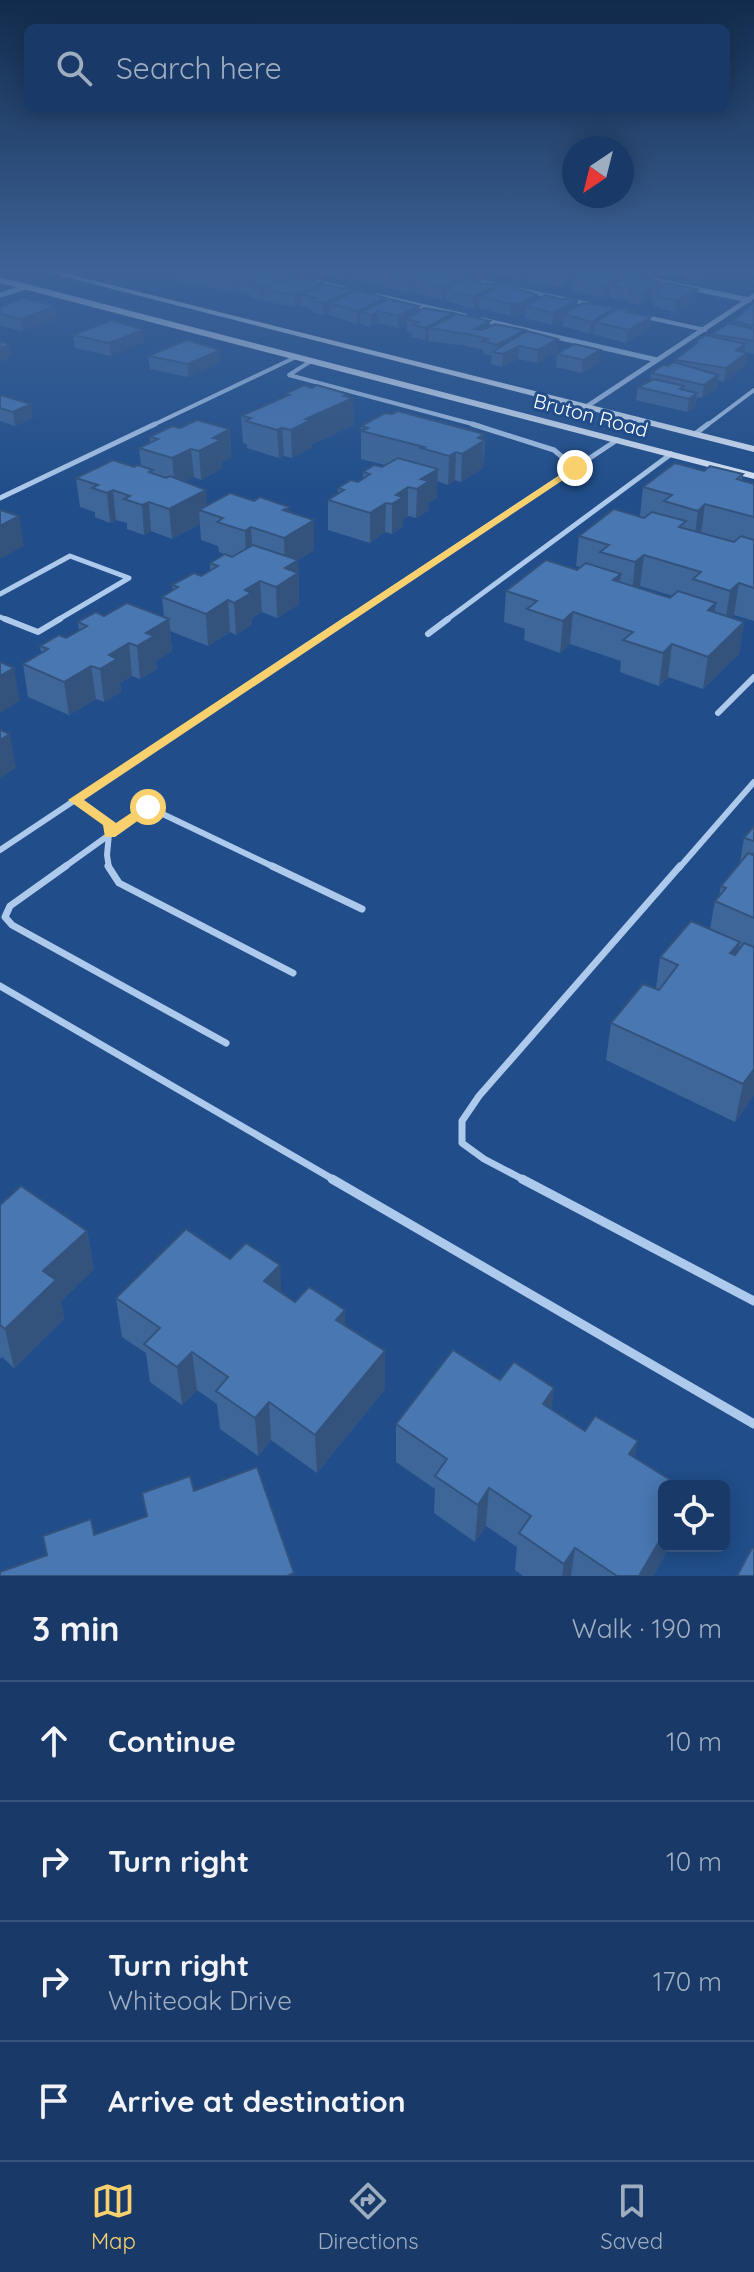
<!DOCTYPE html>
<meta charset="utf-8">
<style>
:root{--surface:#193a68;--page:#22416e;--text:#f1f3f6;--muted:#9fadc0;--line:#37547c;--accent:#f8d16e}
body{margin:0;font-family:Quicksand,sans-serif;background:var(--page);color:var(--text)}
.controls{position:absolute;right:24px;bottom:24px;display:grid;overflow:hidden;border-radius:12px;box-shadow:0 4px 20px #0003}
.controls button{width:72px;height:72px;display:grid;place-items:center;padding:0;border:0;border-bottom:2px solid var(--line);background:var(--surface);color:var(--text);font:40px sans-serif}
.compass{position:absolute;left:562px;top:136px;width:72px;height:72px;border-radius:50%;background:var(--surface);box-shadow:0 4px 20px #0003;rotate:215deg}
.stop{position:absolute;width:24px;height:24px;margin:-18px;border:6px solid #f8d16e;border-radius:50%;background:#fff}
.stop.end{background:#f8d16e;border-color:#fff;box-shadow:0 2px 8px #0008}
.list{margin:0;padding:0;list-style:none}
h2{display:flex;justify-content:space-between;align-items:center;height:104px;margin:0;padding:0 32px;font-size:34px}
h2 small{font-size:26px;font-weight:400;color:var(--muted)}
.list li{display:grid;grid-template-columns:52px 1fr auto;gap:24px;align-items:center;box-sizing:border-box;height:120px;padding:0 32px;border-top:2px solid var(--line)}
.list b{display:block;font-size:30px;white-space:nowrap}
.list p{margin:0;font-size:26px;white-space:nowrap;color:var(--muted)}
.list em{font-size:26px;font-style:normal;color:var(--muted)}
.icon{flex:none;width:44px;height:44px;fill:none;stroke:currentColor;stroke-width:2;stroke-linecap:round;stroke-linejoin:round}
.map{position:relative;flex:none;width:754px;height:1576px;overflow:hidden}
.search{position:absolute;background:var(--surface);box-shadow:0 4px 20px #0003;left:24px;right:24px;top:24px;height:88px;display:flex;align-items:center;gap:20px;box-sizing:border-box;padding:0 28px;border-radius:12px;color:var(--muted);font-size:30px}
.sheet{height:584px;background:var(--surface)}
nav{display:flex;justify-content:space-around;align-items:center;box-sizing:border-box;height:112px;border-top:2px solid var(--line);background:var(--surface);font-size:22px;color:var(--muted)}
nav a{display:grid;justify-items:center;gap:4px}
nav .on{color:var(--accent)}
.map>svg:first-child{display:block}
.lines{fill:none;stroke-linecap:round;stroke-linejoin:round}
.service-far4{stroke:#adc9eb;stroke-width:4}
.service-far3{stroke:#adc9eb;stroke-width:5}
.service-far2{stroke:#adc9eb;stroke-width:6}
.service-far1{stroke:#adc9eb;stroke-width:7}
.service{stroke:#adc9eb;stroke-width:9}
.minor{stroke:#adc9eb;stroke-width:5}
.secondary{fill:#d9e6f8;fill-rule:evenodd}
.wall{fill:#3f6699;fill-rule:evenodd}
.shaded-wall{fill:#33537d}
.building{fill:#4977b2;stroke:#33537d;stroke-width:2}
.route{fill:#f8d16e}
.labels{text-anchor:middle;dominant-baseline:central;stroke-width:6;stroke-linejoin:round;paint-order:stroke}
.far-street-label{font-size:20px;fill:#fff;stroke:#214e8a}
</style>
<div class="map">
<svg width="754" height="1576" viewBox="0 0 754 1576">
<rect width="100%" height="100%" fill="#214e8a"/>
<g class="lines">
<!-- service-far4 -->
<g class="service-far4">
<polyline points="433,271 451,275"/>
<polyline points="473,280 588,304"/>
<polyline points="646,317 705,330"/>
<polyline points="311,361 289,375 480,426"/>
<polyline points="151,426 296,357"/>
<polyline points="706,426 754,390"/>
</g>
<!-- service-far3 -->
<g class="service-far3">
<polyline points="472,424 554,450 575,468"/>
<polyline points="695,434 708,424"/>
<polyline points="0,498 155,424"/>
<polyline points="0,594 70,556 129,578 56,621"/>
<polyline points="0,617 11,621"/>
<polyline points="344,621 617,440"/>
<polyline points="445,621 671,454"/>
</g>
<!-- service-far2 -->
<g class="service-far2">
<polyline points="5,619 38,632 60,619"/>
<polyline points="428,634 448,619"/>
<polyline points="718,713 754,677"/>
<polyline points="75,800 110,823 107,855 109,868"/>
<polyline points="0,850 347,619"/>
<polyline points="63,868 148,807 276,868"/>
<polyline points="679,868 754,782"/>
</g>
<!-- service-far1 -->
<g class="service-far1">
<polyline points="66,866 10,906 5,917 12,925 226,1043"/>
<polyline points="108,866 119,883 293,973"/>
<polyline points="272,866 362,909"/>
<polyline points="0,986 336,1181"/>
<polyline points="526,1181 484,1159 462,1143 462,1121 479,1096 680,866"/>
</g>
<!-- service -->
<g class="service">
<polyline points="332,1179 754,1424"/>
<polyline points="522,1179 754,1301"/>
</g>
<!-- minor -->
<g class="minor">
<polyline points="607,271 638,277"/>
<polyline points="64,276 79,271"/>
<polyline points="651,280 749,300"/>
<polyline points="315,282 344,289"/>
<polyline points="0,295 26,287"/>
<polyline points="377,296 465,316"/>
<polyline points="482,320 657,360"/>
<polyline points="586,407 754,296"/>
</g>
<!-- secondary -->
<g class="secondary">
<polygon points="42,271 56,271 754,446 754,452"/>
<polygon points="0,277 754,473 754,479 0,283"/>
</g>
</g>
<!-- wall -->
<g class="wall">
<polygon points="173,271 270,271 324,286 386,298 386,300 419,306 419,311 490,321 490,326 525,330 525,332 558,352 537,363 518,359 502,367 491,364 492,356 483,354 483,350 466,346 428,341 429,338 425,340 412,337 412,333 407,332 407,324 398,328 378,323 371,327 360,324 360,322 357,324 329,315 329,313 323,315 312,312 311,309 301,306 301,304 295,307 263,301 263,299 261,300 250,297 250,294 240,292 240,289 233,292 174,279"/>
<polygon points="320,271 433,271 433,276 467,277 467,279 481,280 481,283 499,284 499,287 537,295 537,300 577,306 616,310 630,313 649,329 626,343 593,334 594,332 590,334 563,326 563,319 552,325 525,318 526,313 520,316 510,316 479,308 479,306 474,309 446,301 446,298 442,300 416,293 416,289 408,293 355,279 354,276 346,279 320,272"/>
<polygon points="474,271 580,271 580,276 626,275 626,278 661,286 696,301 675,313 654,306 654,303 651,302 652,298 640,305 628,303 629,300 609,298 610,295 604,298 572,291 573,281 562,287 530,283 530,276 524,279 497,276"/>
<polygon points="666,271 717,271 701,280 666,273"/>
<polygon points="754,303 754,354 747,353 745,366 724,382 718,380 717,388 702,398 697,397 695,407 687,412 636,400 638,387 650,381 651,373 674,362 675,360 695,345 695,342 711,337 711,334 732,324 733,321"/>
<polygon points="55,306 56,318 23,331 0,326 0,307"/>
<polygon points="73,335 144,342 111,356 75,348"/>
<polygon points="557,354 599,363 582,373 556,367"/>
<polygon points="148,356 221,363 188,377 150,369"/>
<polygon points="312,388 348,394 348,397 353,398 354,425 312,444 312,447 292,458 284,456 279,458 247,448 247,444 243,443 241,416 285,397 285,394"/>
<polygon points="0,395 33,418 15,426 0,421"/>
<polygon points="361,426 485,440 483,468 461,482 455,480 448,485 437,481 437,498 429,503 429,510 416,518 408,516 403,519 403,526 392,534 385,532 370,543 328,530 328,500 338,494 338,488 358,482 363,478 363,472 385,465 361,459"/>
<polygon points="180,428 230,429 231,457 222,462 222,468 201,480 194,477 184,482 207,506 254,501 289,507 289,512 314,520 314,550 298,560 299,604 277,618 262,612 252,618 252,624 236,635 230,632 208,646 170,631 172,651 156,661 157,669 140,679 132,676 120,683 121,692 104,702 96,699 69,715 28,697 23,664 41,653 40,646 66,638 79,630 78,622 104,616 164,617 162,597 173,591 172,585 201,576 210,570 210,563 232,557 219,552 218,546 201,540 200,524 172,539 151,531 144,535 127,529 127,523 116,520 110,523 95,517 95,512 80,507 76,478 141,466 139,448 150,442 150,437"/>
<path d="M704 471 743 474 742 480 754 484V621L734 615 731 617 744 622 739 654 703 689 668 677 659 686 620 672 621 661 570 644 560 653 524 640 525 629 504 622 506 591 577 570 580 567 576 566 579 536 640 516 643 487ZM640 586 673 596 670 598 638 588Z"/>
<polygon points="754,827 754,1095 735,1122 606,1060 611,1023 656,989 660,957 710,929 715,901 719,896 721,886 740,863 744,838"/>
<polygon points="0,1205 87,1231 94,1269 61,1301 64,1319 14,1368 2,1357 0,1359"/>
<polygon points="282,1293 295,1302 345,1325 385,1389 317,1473 271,1440 258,1456 220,1429 217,1404 197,1390 182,1405 150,1382 146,1353 122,1337 116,1298"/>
<polygon points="500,1380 585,1431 635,1458 664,1546 670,1546 653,1576 523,1576 515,1570 517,1547 486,1526 475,1542 434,1513 435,1489 396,1462 396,1424"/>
</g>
<!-- shaded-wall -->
<g class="shaded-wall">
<polygon points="255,271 261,271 240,280 240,289 233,292 233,280"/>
<polygon points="346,271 354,271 354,276 346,279"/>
<polygon points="431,271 433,271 432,282 416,281 416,289 408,293 408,281"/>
<polygon points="525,271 539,271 530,271 530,276 524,279"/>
<polygon points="571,271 580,271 580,278 573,280 573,281 562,287 563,275"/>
<polygon points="702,271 717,271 701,280"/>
<polygon points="626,275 625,287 610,286 610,295 604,298 605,286"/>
<polygon points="290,276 291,287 263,289 263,299 261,300 260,288"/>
<polygon points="467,277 467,289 446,289 446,298 442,300 442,288"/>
<polygon points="661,282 660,292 652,290 652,298 640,305 641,293"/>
<polygon points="323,283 324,294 301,294 301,304 295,307 294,295"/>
<polygon points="499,284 498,296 479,296 479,306 474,309 474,297"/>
<polygon points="697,289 696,301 675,313 676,301"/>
<polygon points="354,290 354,302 329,303 329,313 323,315 323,303"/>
<polygon points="537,295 537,307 526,306 526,313 520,316 510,316 510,304"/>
<polygon points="386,298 386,310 378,311 378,323 371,327 371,315 360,312 360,322 357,324 357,311"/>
<polygon points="578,299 577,311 564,314 563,319 552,325 553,313"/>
<polygon points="55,306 56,318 23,331 21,319"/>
<polygon points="419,306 419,318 407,319 407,324 398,328 398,316"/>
<polygon points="616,307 615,320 595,322 594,332 590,334 591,322"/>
<polygon points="454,313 453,326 429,328 429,338 425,340 425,328"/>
<polygon points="651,317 649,329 626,343 628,330"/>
<polygon points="490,321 489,334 475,329"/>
<polygon points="143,330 144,342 111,356 109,343"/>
<polygon points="525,330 524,342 497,353 497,345"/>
<polygon points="558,339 558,352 537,363 538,350"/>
<polygon points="10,344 12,356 0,362 0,348"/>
<polygon points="745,344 744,356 747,353 745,366 724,382 726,368 736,350"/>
<polygon points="519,346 518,359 502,367 503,354"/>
<polygon points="220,350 221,363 188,377 188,364"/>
<polygon points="600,350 599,363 582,373 583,360"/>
<polygon points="718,375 717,388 702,398 704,385"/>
<polygon points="697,393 695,407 687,412 689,399"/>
<polygon points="348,394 348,400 353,398 354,425 312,444 312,447 292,458 291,430 306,419"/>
<polygon points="31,404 33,418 15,426 13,412"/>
<polygon points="282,428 284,456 279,458 277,430"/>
<polygon points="230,429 231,457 222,462 222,468 201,480 199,451 213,438"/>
<polygon points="484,434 483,468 461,482 462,454 478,438"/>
<polygon points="191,449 194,477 175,487 172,458"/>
<polygon points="456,452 455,480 448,485 449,456"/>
<polygon points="438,469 437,498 429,503 429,510 416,518 417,489 421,479"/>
<polygon points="408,487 408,516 403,519 403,526 392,534 392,504 396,495"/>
<polygon points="113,490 116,520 110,523 107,493"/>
<polygon points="206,490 207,513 199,510 200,524 172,539 169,509"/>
<polygon points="149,502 151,531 144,535 142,505"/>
<polygon points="386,503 385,532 370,543 370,513"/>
<polygon points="705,504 701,534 694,540 698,511"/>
<polygon points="289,507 290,534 314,520 314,550 298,560 299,604 277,618 276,587 285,568 283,510"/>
<polygon points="19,516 24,546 0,559 0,526"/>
<polygon points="251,527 253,558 246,562 245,531"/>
<polygon points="644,555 640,586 632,593 635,562"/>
<polygon points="621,574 617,605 613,580"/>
<polygon points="260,581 262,612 252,618 252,624 236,635 234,603 245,590"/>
<polygon points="739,583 734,615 725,622 730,591"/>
<polygon points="228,600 230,632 208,646 206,614"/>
<polygon points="716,603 712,634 708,610"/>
<polygon points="573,612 570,644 560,653 563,621"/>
<polygon points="169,619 172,651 156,661 157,669 140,679 137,646 146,633"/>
<polygon points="744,622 739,654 703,689 708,657"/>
<polygon points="129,643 132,676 120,683 121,692 104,702 100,669 109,655"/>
<polygon points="672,644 668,677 659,686 663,653"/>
<polygon points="91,666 96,699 69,715 64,682"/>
<polygon points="14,668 20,701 0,713 0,676"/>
<polygon points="10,734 16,768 0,778 0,740"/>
<polygon points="740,942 733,979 730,953"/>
<polygon points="754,1069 754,1095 735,1122 743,1084"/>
<polygon points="87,1231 94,1269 61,1301 64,1319 14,1368 5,1329 43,1271"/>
<polygon points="280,1265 282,1303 264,1281"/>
<polygon points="345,1310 345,1348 336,1320"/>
<polygon points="385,1351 385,1389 317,1473 315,1435"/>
<polygon points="192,1352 197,1390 182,1405 177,1367"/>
<polygon points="554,1388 550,1426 543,1404"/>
<polygon points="269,1402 271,1440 258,1456 255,1418"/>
<polygon points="638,1441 631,1479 629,1454"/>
<polygon points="489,1488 486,1526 475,1542 478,1505"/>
<polygon points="664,1533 664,1546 670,1546 653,1576 639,1576"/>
<polygon points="575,1548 571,1576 562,1576 564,1564"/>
</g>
<!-- building -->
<g class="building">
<polygon points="189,271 255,271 233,280"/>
<polygon points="261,271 270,271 290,276 260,288 250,286 255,283 240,280"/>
<polygon points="369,271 431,271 408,281"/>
<polygon points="530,271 571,271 563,275"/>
<polygon points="590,271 606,271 626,275 605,286 573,280"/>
<polygon points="444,273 467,277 442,288 416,281"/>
<polygon points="631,275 661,282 641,293 629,291 634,288 610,286"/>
<polygon points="293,277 323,283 294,295 263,289"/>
<polygon points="471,277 481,280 475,283 499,284 474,297 446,289"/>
<polygon points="666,283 697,289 676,301 655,295 660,292 652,290"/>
<polygon points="505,284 537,295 521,303 510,304 479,296"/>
<polygon points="326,285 354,290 323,303 311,300 317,298 301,294"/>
<polygon points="358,291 386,298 357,311 329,303"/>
<polygon points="545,295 561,299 578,299 553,313 526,306"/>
<polygon points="24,298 55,306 21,319 0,314 0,307"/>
<polygon points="389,299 419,306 398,316 378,311 371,315 360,312"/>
<polygon points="583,303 616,307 591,322 564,314"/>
<polygon points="754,303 754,326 733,321"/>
<polygon points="424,308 454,313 425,328 412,325 418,322 407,319"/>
<polygon points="619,308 631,311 628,312 651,317 628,330 595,322"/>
<polygon points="457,314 490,321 475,329 482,330 495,324 525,330 497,345 483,341 488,339 467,334 429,328"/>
<polygon points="112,320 143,330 109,343 73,335"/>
<polygon points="729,323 754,329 754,341 711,334"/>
<polygon points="527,331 558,339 538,350 519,346 503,354 492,352"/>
<polygon points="706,335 745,344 736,350 747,353 726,368 675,360 697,343 695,342"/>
<polygon points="187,340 220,350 188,364 148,356"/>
<polygon points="0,341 10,344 0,348"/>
<polygon points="574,344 600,350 583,360 557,354"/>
<polygon points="674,362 718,375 704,385 651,373 663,365 668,366"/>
<polygon points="654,379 684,386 680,389 697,393 689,399 638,387"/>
<polygon points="304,385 312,388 317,385 348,394 344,396 353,398 306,419 311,420 291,430 282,428 277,430 246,421 251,418 241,416 289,395 285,394"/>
<polygon points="0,395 31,404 13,412 0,408"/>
<polygon points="398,411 484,434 478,438 485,440 462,454 456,452 449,456 421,448 424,447 361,431 368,428 361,426 385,413 392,414"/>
<polygon points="197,420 230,429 213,438 221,440 199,451 191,449 172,458 139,448 158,439 150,437 172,426 180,428"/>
<polygon points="398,458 438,469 421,479 429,481 417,489 408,487 396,495 403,497 392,504 386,503 370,513 328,500 344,490 338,488 351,480 358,482 370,474 363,472 374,465 382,467"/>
<polygon points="113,460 134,467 138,465 153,470 149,472 166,478 170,476 206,490 169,509 149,502 142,505 124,499 130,496 113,490 107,493 92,488 98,485 76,478"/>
<polygon points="675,463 704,471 710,466 743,474 737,479 754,484 754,517 705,504 698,511 664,501 672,495 643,487"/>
<polygon points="230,493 254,501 260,497 289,507 283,510 314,520 284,538 251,527 245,531 217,522 223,518 199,510"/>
<polygon points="614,509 644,518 652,512 686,521 679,527 734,542 741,536 754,540 754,588 739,583 730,591 693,579 701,572 644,555 635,562 600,552 609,545 579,536"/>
<polygon points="0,510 19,516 0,526"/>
<polygon points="253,545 298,560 285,568 298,573 276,587 260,581 245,590 251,593 234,603 228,600 206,614 162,597 178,587 172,585 194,573 201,576 218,566 210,563 225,554 232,557"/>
<polygon points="546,560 577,570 586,563 621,574 613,580 670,598 678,591 716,603 708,610 744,622 708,657 672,644 663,653 623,640 633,632 573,612 563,621 527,609 537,601 506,591"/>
<polygon points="127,603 169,619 146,633 154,636 137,646 129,643 109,655 117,659 100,669 91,666 64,682 23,664 48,649 40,646 59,635 66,638 87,626 78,622 96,612 104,616"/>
<polygon points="0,662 14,668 0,676"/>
<polygon points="0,730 10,734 0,740"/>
<polygon points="753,827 754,827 754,841 744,838"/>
<polygon points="748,853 753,855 754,853 754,918 715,901 726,888 721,886"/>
<polygon points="691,921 740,942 730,953 735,955 744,943 754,947 754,1069 743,1084 611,1023 643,984 659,990 678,965 660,957"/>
<polygon points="21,1186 87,1231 43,1271 56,1280 5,1329 0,1325 0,1205"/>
<polygon points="186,1229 230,1259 246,1243 280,1265 264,1281 295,1302 309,1287 345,1310 336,1320 385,1351 315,1435 269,1402 255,1418 216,1391 228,1377 192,1352 177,1367 144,1344 160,1328 116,1298"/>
<polygon points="453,1350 500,1380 514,1362 554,1388 543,1404 585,1431 595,1416 638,1441 629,1454 680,1486 664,1486 664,1533 639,1576 617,1576 575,1548 564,1564 519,1533 531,1516 489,1488 478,1505 435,1476 447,1459 396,1424"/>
<polygon points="257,1467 294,1573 287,1576 0,1576 0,1572 47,1555 43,1536 91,1519 94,1535 147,1516 142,1493 190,1476 194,1491"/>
<polygon points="752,1548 754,1549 754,1576 737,1576"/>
</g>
<!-- sky -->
<linearGradient id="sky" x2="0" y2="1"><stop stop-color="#122b4c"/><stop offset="0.55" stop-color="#3d6398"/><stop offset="1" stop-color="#3d6398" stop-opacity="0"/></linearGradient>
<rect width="754" height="492" fill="url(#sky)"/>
<!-- route -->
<polygon class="route" points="575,465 578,470 84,800 116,823 143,805 153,805 153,810 115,837 105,837 103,825 68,800"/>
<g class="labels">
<!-- far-street labels -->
<g class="far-street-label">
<text transform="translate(591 415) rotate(15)">Bruton Road</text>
</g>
</g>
</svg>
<div class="controls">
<button><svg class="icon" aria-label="locate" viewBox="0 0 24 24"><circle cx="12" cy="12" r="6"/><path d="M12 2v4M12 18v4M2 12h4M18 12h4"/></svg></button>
</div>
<svg class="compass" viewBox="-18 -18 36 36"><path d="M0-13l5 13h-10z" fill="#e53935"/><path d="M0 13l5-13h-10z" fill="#9fadc0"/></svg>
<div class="stop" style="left:148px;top:807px"></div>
<div class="stop end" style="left:575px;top:468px"></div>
<div class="search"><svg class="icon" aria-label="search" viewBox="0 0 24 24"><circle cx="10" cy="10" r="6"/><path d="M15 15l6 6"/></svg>Search here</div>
</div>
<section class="sheet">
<h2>3 min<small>Walk · 190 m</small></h2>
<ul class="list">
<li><svg class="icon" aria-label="ahead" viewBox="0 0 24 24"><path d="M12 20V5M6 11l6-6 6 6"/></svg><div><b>Continue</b></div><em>10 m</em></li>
<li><svg class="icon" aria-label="right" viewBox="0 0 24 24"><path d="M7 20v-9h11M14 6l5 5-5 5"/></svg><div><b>Turn right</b></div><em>10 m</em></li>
<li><svg class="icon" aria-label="right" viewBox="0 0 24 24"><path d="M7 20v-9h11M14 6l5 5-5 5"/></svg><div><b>Turn right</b><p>Whiteoak Drive</p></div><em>170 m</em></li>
<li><svg class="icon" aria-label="arrive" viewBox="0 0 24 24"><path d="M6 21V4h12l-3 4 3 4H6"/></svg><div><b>Arrive at destination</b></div></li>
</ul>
</section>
<nav>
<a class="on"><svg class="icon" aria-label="map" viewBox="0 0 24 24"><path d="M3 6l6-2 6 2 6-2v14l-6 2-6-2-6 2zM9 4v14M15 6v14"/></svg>Map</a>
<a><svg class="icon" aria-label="directions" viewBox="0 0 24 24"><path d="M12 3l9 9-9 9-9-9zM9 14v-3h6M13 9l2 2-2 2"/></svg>Directions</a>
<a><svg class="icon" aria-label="saved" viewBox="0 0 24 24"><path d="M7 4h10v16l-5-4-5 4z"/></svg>Saved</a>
</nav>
